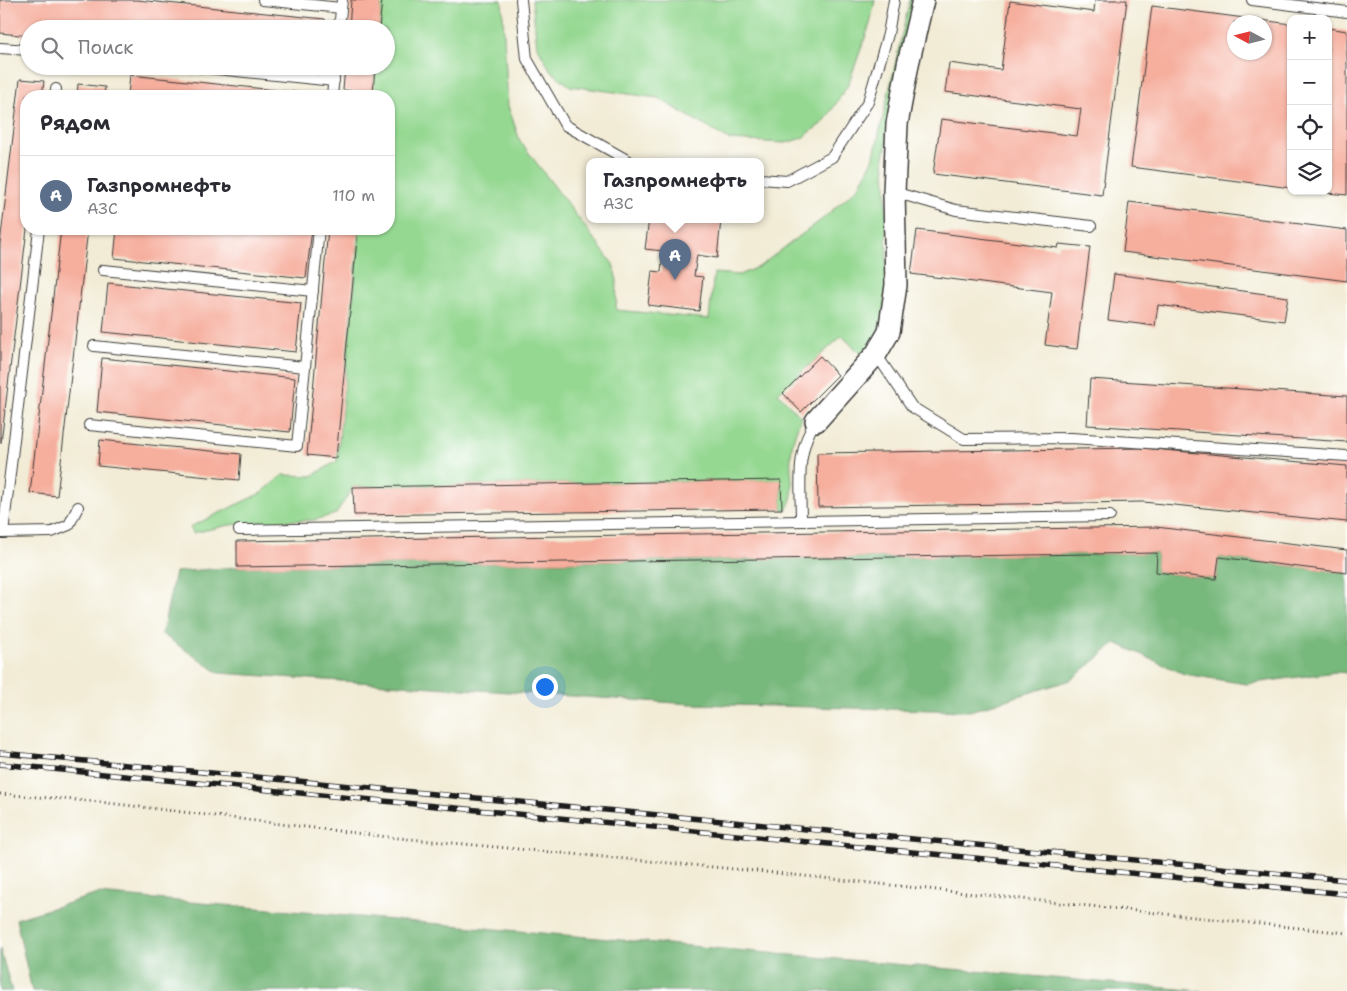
<!DOCTYPE html>
<html lang="ru">
<meta charset="utf-8">
<style>
:root{--surface:#fff;--page:#f7f7f7;--text:#2b2b33;--muted:#7c7c81;--line:#e1e1e2;--accent:#ea580c}
body{margin:0;font-family:"Shantell Sans",sans-serif;background:var(--page);color:var(--text)}
.controls{position:absolute;right:15px;top:15px;display:grid;overflow:hidden;border-radius:10px;box-shadow:0 1px 4px #0004}
.controls button{width:45px;height:45px;display:grid;place-items:center;padding:0;border:0;border-bottom:1px solid var(--line);background:var(--surface);color:var(--text);font:25px sans-serif}
.compass{position:absolute;left:1227px;top:15px;width:45px;height:45px;border-radius:50%;background:var(--surface);box-shadow:0 1px 4px #0004;rotate:277deg}
.you{position:absolute;left:544px;top:686px;width:18px;height:18px;margin:-12px;border:4px solid #fff;border-radius:50%;background:#1a73e8;box-shadow:0 0 0 8px #1a73e833}
.badge{display:grid;place-items:center;width:32px;height:32px;border-radius:50%;background:var(--accent);color:#fff;font-size:16px;font-weight:700}
.pin{position:absolute;translate:-50% -41px;filter:drop-shadow(0 1px 2px #0008)}
.pin::after{content:'';position:absolute;top:26px;width:18px;height:15px;background:inherit;clip-path:polygon(0 0,100% 0,50% 100%)}
.popup{position:absolute;left:586px;top:158px;width:178px;height:65px;box-sizing:border-box;display:grid;place-content:center;border-radius:10px;background:var(--surface);filter:drop-shadow(0 1px 4px #0005);font-size:16px;white-space:nowrap;color:var(--muted)}
.popup b{font-size:19px;color:var(--text)}
.popup::after{content:'';position:absolute;left:50%;top:100%;margin-left:-10px;border:10px solid transparent;border-top-color:var(--surface)}
.list{margin:0;padding:0;list-style:none}
h2{display:flex;justify-content:space-between;align-items:center;height:65px;margin:0;padding:0 20px;font-size:21px}
h2 small{font-size:16px;font-weight:400;color:var(--muted)}
.list li{display:grid;grid-template-columns:32px 1fr auto;gap:15px;align-items:center;box-sizing:border-box;height:80px;padding:0 20px;border-top:1px solid var(--line)}
.list b{display:block;font-size:19px;white-space:nowrap}
.list p{margin:0;font-size:16px;white-space:nowrap;color:var(--muted)}
.list em{font-size:16px;font-style:normal;color:var(--muted)}
.icon{flex:none;width:28px;height:28px;fill:none;stroke:currentColor;stroke-width:2;stroke-linecap:round;stroke-linejoin:round}
.map{position:relative;flex:none;width:1347px;height:991px;overflow:hidden}
.search{position:absolute;background:var(--surface);box-shadow:0 1px 4px #0004;left:20px;top:20px;width:375px;height:55px;display:flex;align-items:center;gap:12px;box-sizing:border-box;padding:0 18px;border-radius:28px;color:var(--muted);font-size:19px}
.panel{position:absolute;background:var(--surface);box-shadow:0 1px 4px #0004;left:20px;top:90px;width:375px;height:145px;border-radius:20px}
.map>svg:first-child{display:block}
.green{fill:#94d891;stroke:#587a56}
.forest{fill:#77b87b;stroke:#4a6a4c}
.building{fill:#f6ae9d;fill-rule:evenodd}
.lines{fill:none;stroke-linecap:round;stroke-linejoin:round}
.service-casing{stroke:#3c3b38;stroke-width:12}
.minor-casing{stroke:#3c3b38;stroke-width:24}
.path{stroke:#3c3b38;stroke-width:3;stroke-dasharray:1 4;stroke-linecap:butt}
.service{stroke:#fff;stroke-width:10}
.minor{stroke:#fff;stroke-width:21}
.rail-casing{stroke:#1c1c1c;stroke-width:5.5}
.rail{stroke:#fff;stroke-width:4;stroke-dasharray:11;stroke-linecap:butt}
</style>
<div class="map">
<svg width="1347" height="991" viewBox="0 0 1347 991">
<rect width="100%" height="100%" fill="#fff"/>
<filter id="ink" filterUnits="userSpaceOnUse"><feTurbulence type="fractalNoise" baseFrequency=".02" numOctaves="2"/><feDisplacementMap in="SourceGraphic" scale="10" xChannelSelector="R" yChannelSelector="G"/><feConvolveMatrix kernelMatrix="1 2 1 2 8 2 1 2 1" color-interpolation-filters="sRGB"/></filter>
<filter id="wash" filterUnits="userSpaceOnUse"><feTurbulence type="fractalNoise" baseFrequency=".0096" numOctaves="4" result="noise"/><feDisplacementMap in="SourceGraphic" scale="20" xChannelSelector="R" yChannelSelector="G"/><feGaussianBlur stdDeviation="1.12" result="paint"/><feColorMatrix in="noise" values="0 0 0 0 0 0 0 0 0 0 0 0 0 0 0 0 0 1.4 0 .05"/><feComposite in="paint" operator="in"/></filter>
<g filter="url(#wash)">
<rect width="100%" height="100%" fill="#f2ecd6"/>
<!-- green -->
<g class="green">
<path d="M382 0H502L508 106 520 141 613 264 617 281 616 310 709 319 714 273 739 275 760 266 821 220 858 188 873 160 910 0H913L894 111 884 157 886 184 887 282 882 322 874 347 865 358 842 336 778 393 801 417C797 429 791 443 791 456 789 476 798 492 786 510L782 509 781 480 353 487 336 514 314 520 278 521 229 525 193 533 190 527 261 493 283 475 312 476 337 461 360 229H389V96H372L375 66H386V29H379Z"/>
<polygon points="532,0 875,0 870,24 848,85 824,122 802,138 786,143 729,140 658,98 570,86 551,71 537,46"/>
</g>
<!-- forest -->
<g class="forest">
<polygon points="1157,553 1156,572 1216,579 1219,557 1347,573 1347,673 1336,672 1246,684 1184,674 1116,643 1071,680 970,711 692,704 219,673 162,634 175,572 237,567"/>
<polygon points="98,894 1201,991 32,991 16,919"/>
<polygon points="0,949 12,991 0,991"/>
</g>
<g id="blocks">
<!-- building -->
<g class="building">
<polygon points="0,0 137,0 325,19 324,29 29,29 29,36 0,33"/>
<polygon points="351,0 382,0 379,29 349,29"/>
<polygon points="1095,0 1127,0 1102,195 933,174 941,119 1077,136 1081,109 945,92 949,63 1001,70 1010,1 1094,12"/>
<path d="M1152 6 1291 24V188L1131 167ZM1234 22H1264V52H1234Z"/>
<polygon points="1328,28 1347,31 1347,195 1328,193"/>
<polygon points="345,66 375,66 373,93 343,90"/>
<polygon points="130,75 323,95 323,96 128,96"/>
<polygon points="20,79 44,81 42,96 26,96 27,229 1,443 0,443 0,244"/>
<polygon points="78,84 105,87 104,96 77,96"/>
<polygon points="1129,202 1347,230 1347,281 1123,252"/>
<polygon points="649,219 710,219 721,220 717,258 697,255 694,276 703,277 699,311 648,305 652,271 661,272 663,251 645,249"/>
<polygon points="61,229 88,229 57,496 30,493"/>
<polygon points="117,229 312,229 306,278 114,258"/>
<polygon points="328,229 358,229 336,458 307,455"/>
<polygon points="917,230 1058,248 1059,244 1090,247 1077,349 1045,345 1052,292 911,274"/>
<polygon points="1114,274 1288,297 1284,321 1158,305 1155,326 1108,320"/>
<polygon points="108,283 301,303 296,352 103,332"/>
<polygon points="820,356 838,375 801,412 783,393"/>
<polygon points="102,358 295,378 290,432 97,412"/>
<polygon points="1090,379 1347,396 1347,442 1087,425"/>
<polygon points="100,440 241,454 239,480 98,466"/>
<polygon points="1141,448 1347,466 1347,522 1143,502 818,507 817,453"/>
<polygon points="781,480 782,509 354,515 353,487"/>
<polygon points="1156,527 1347,550 1347,573 1219,557 1216,579 1156,572 1157,553 237,567 237,541"/>
</g>
</g>
</g>
<g filter="url(#ink)">
<use href="#blocks" fill-opacity="0" stroke="#3c3b38" stroke-width="1"/>
<g class="lines">
<!-- service casing -->
<g class="service-casing">
<g id="service">
<polyline points="263,0 341,8"/>
<polyline points="521,0 527,59 565,125 629,161"/>
<polyline points="1252,0 1347,12"/>
<polyline points="339,29 342,0"/>
<polyline points="0,48 29,50"/>
<polyline points="188,66 334,81"/>
<polyline points="55,96 56,89"/>
<polyline points="332,96 335,66"/>
<polyline points="760,179 787,181 832,157 868,102 888,34 894,0"/>
<polyline points="894,192 956,210 1091,226"/>
<polyline points="103,270 313,291"/>
<polyline points="94,346 305,367"/>
<polyline points="876,354 912,407 964,439 1071,438 1347,456"/>
<polyline points="89,425 297,446 319,229"/>
<path d="M801 521C801 487 795 450 816 421"/>
<polyline points="239,530 1110,516"/>
<polyline points="0,533 52,532 69,525 78,507"/>
<polyline points="3,533 39,229"/>
</g>
</g>
<!-- minor casing -->
<g class="minor-casing">
<polyline id="minor" points="816,421 876,354 889,332 896,285 894,192 897,124 908,64 923,0"/>
</g>
<!-- path -->
<polyline class="path" points="0,794 100,802 388,837 756,871 1347,933"/>
<!-- service -->
<use href="#service" class="service"/>
<!-- minor -->
<use href="#minor" class="minor"/>
<!-- rail casing -->
<g class="rail-casing">
<g id="rail">
<polyline points="0,753 1347,880"/>
<polyline points="0,764 1347,894"/>
</g>
</g>
<!-- rail -->
<use href="#rail" class="rail"/>
</g>
</g>
</svg>
<div class="controls">
<button>+</button>
<button>−</button>
<button><svg class="icon" aria-label="locate" viewBox="0 0 24 24"><circle cx="12" cy="12" r="6"/><path d="M12 2v4M12 18v4M2 12h4M18 12h4"/></svg></button>
<button><svg class="icon" aria-label="layers" viewBox="0 0 24 24"><path d="M12 4l9 5-9 5-9-5zM3 14l9 5 9-5"/></svg></button>
</div>
<svg class="compass" viewBox="-18 -18 36 36"><path d="M0-13l5 13h-10z" fill="#e53935"/><path d="M0 13l5-13h-10z" fill="#7c7c81"/></svg>
<div class="you"></div>
<div class="pin badge" style="left:675px;top:280px;background:#5c6f8a">A</div>
<div class="popup"><b>Газпромнефть</b>АЗС</div>
<div class="search"><svg class="icon" aria-label="search" viewBox="0 0 24 24"><circle cx="10" cy="10" r="6"/><path d="M15 15l6 6"/></svg>Поиск</div>
<section class="panel">
<h2>Рядом<small></small></h2>
<ul class="list">
<li><span class="badge" style="background:#5c6f8a">A</span><div><b>Газпромнефть</b><p>АЗС</p></div><em>110 m</em></li>
</ul>
</section>
</div>
